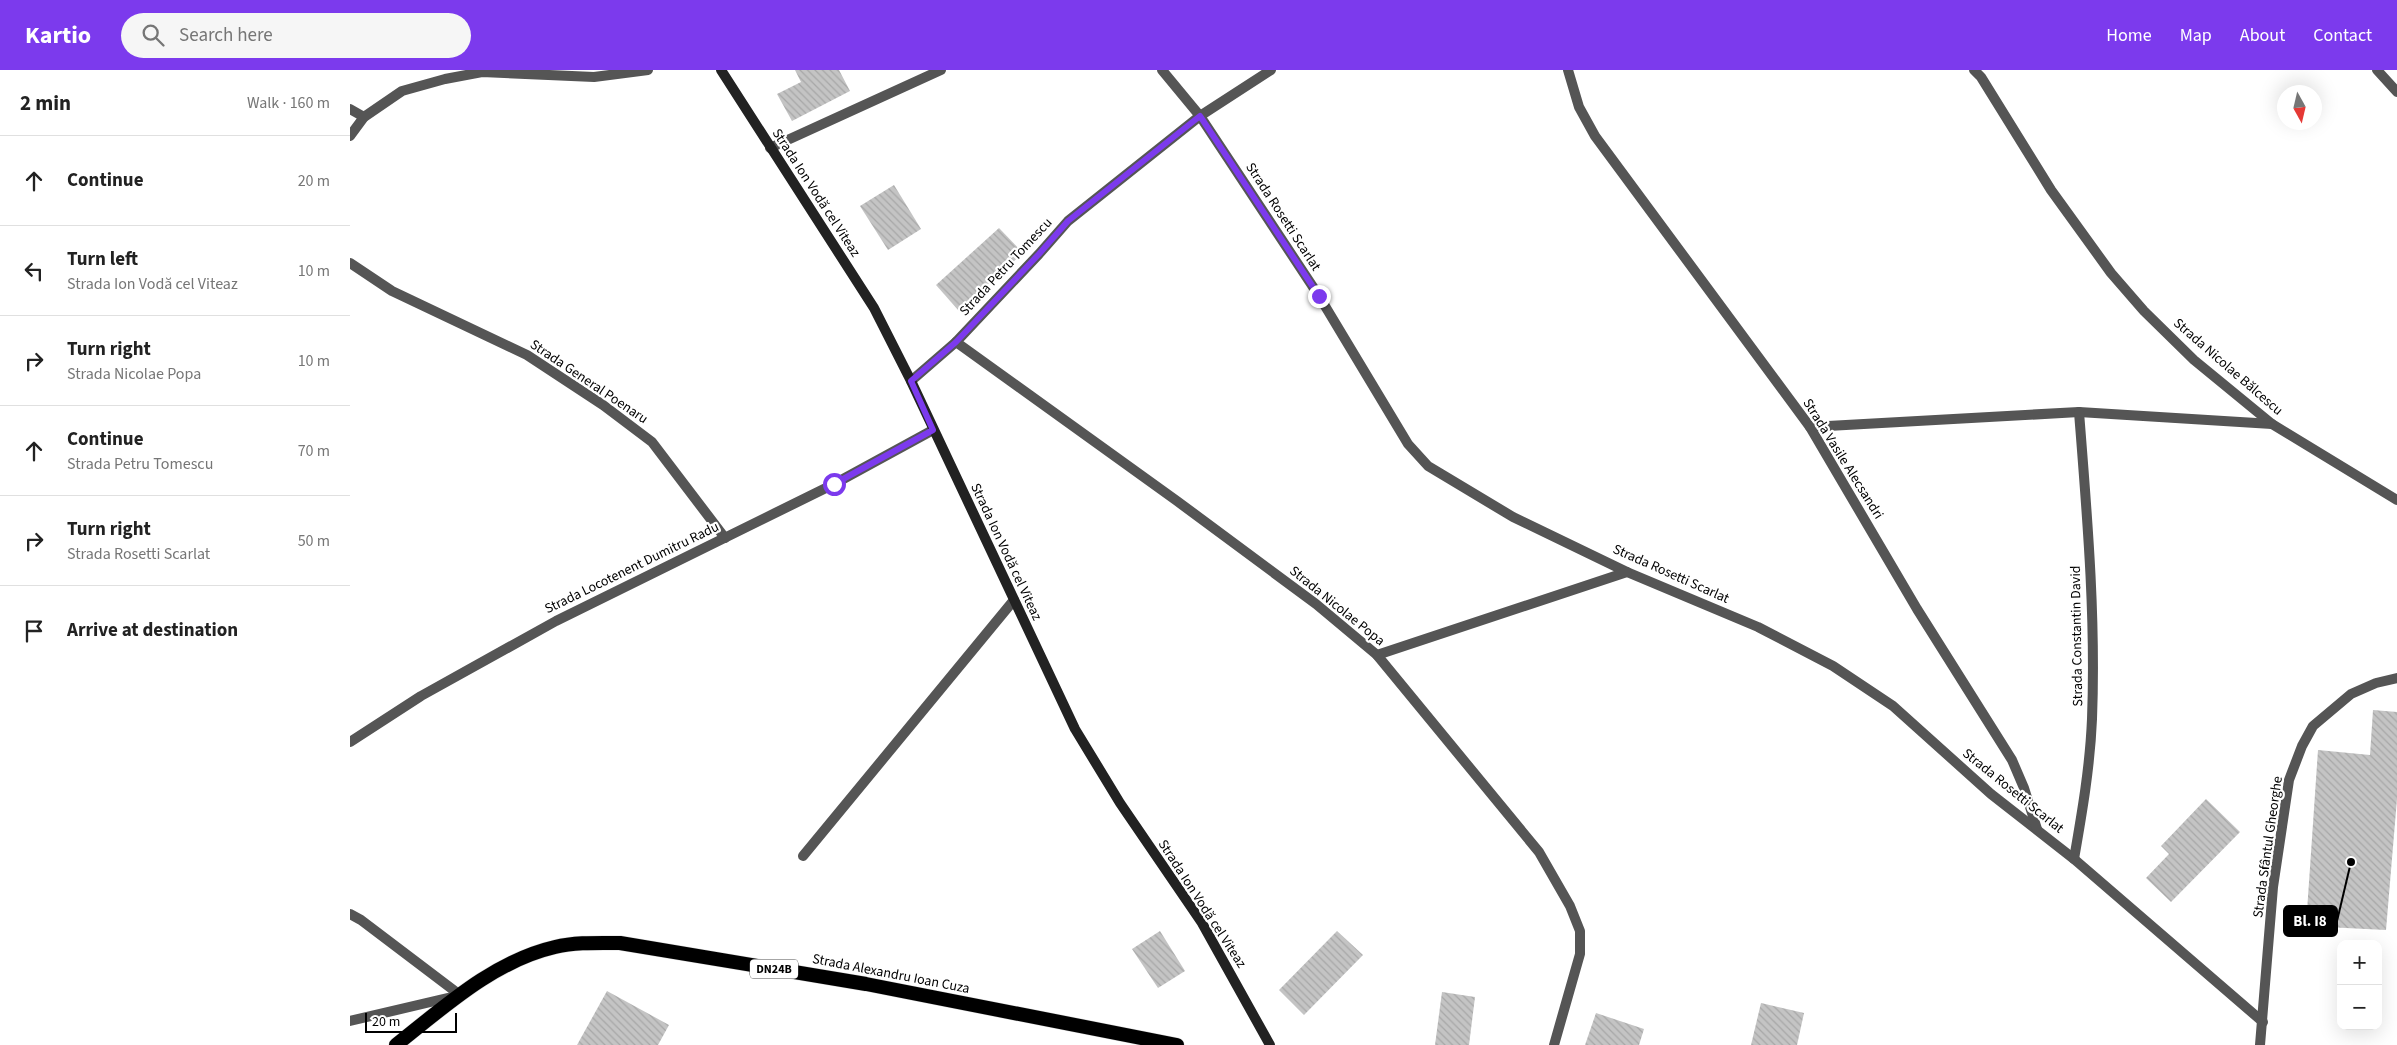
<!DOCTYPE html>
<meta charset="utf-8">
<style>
:root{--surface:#fff;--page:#f6f6f6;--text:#222;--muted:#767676;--line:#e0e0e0;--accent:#7c3aed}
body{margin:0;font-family:"Source Sans 3",sans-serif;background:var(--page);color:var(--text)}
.controls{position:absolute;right:15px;bottom:15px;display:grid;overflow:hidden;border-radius:10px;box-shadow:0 5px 20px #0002}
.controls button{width:45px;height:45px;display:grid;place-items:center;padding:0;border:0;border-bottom:1px solid var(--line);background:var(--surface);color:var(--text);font:25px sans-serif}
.compass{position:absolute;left:1927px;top:15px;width:45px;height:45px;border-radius:50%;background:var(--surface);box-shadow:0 5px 20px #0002;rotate:172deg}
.scale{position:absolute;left:15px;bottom:12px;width:92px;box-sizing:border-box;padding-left:5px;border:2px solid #000;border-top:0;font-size:14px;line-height:18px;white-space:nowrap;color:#000;-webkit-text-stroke:4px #fff;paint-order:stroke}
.stop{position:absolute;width:15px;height:15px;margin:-11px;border:4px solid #7c3aed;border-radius:50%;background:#fff}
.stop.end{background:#7c3aed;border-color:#fff;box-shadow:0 1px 5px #0008}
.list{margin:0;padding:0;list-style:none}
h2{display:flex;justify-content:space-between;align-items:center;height:65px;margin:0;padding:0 20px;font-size:21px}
h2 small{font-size:16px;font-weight:400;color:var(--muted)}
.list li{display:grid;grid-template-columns:32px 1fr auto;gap:15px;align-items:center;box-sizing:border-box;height:90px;padding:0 20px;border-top:1px solid var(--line)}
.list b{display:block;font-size:19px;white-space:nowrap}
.list p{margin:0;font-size:16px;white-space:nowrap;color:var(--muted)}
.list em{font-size:16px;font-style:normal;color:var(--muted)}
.icon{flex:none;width:28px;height:28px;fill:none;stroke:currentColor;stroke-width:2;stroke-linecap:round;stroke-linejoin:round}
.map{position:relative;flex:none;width:2047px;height:975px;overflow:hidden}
header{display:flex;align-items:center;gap:30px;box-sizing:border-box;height:70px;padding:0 25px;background:var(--accent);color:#fff}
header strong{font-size:24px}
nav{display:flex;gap:28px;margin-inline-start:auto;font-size:18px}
.search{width:350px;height:45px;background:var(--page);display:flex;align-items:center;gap:12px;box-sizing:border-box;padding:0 18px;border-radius:28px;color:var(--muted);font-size:19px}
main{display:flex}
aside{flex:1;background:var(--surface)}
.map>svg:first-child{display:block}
.building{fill:url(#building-back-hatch)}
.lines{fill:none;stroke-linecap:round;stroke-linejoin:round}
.trunk-casing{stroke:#dbdbdb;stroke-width:15}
.service{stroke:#555;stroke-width:10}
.minor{stroke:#555;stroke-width:10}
.secondary{stroke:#222;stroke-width:10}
.trunk{stroke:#000;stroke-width:14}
.route{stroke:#7c3aed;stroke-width:6}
.labels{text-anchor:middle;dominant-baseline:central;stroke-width:4.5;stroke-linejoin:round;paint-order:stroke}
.shield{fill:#fff;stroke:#4c4c4c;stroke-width:1}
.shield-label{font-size:12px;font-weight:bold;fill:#000}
.street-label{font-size:14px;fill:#000;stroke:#fff}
.leader{fill:none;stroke:#000;stroke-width:2}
.callout-dot{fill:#000;stroke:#fff;stroke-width:2}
.callout{fill:#000;stroke:#000;stroke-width:2}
.callout-label{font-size:15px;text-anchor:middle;font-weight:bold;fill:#fff}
</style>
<header>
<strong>Kartio</strong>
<div class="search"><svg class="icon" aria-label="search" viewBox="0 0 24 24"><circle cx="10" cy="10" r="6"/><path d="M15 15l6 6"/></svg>Search here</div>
<nav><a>Home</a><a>Map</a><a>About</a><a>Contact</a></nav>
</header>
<main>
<aside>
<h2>2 min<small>Walk · 160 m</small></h2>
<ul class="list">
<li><svg class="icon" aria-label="ahead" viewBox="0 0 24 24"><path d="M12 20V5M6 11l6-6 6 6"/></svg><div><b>Continue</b></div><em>20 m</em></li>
<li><svg class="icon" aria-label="left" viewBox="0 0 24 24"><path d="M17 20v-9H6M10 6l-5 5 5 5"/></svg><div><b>Turn left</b><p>Strada Ion Vodă cel Viteaz</p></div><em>10 m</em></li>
<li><svg class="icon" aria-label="right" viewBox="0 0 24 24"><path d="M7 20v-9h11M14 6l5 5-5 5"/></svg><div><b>Turn right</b><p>Strada Nicolae Popa</p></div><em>10 m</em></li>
<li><svg class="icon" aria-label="ahead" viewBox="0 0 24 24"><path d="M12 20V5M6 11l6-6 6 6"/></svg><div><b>Continue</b><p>Strada Petru Tomescu</p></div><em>70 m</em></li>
<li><svg class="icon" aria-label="right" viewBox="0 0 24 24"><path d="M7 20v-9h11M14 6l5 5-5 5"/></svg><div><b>Turn right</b><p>Strada Rosetti Scarlat</p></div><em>50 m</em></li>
<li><svg class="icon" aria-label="arrive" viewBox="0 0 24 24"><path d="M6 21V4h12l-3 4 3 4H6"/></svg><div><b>Arrive at destination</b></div></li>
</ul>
</aside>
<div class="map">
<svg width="2047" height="975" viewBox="0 0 2047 975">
<defs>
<pattern id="building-back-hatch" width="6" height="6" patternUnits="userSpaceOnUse" patternTransform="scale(1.25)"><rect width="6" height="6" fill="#c4c4c4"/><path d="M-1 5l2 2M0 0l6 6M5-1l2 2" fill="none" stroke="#a7a7a7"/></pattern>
</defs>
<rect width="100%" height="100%" fill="#fff"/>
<!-- building -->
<g class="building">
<polygon points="445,0 489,0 500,21 442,51 427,24 451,12"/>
<polygon points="544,115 571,159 538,180 510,136"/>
<polygon points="649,158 673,183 609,241 586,215"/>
<polygon points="2023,640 2047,642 2047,729 2036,860 1956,856 1968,680 2020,685"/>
<polygon points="1856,729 1890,762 1821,832 1796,808 1819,784 1811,776"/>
<polygon points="810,861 835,901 808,918 782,879"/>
<polygon points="987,861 1013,885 954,945 929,920"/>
<polygon points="257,921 319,955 308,975 227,975"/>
<polygon points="1092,922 1125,927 1119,975 1085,975"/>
<polygon points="1411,933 1454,943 1447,975 1401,975"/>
<polygon points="1246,943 1294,959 1289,975 1235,975"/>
</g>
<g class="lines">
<!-- trunk casing -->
<g class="trunk-casing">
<path id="trunk" d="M46 975C94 937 144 891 205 877 226 872 248 873 270 873L516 914 827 975"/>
</g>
<!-- service -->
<polyline class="service" points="0,951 106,926"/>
<!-- minor -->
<g class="minor">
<polyline points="812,0 850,46 969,226 1058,374 1078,396 1163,447 1277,502 1408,557 1483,596 1543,636 1641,724 1724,789 1913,952"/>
<polyline points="1218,0 1229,37 1245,66 1460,357 1567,539 1662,690 1674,718 1687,759"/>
<polyline points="1624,0 1631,7 1701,120 1761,203 1794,241 1844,290 1922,354 2047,430"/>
<polyline points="2027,0 2047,22"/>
<polyline points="0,39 14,47"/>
<polyline points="0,66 14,47 52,21 95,9 132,2 244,7 298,0"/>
<polyline points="420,78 591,0"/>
<polyline points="0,193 42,221 177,285 253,335 302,372 375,468"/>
<polyline points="606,272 689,184 718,151 850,46 921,0"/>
<polyline points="561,311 606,272 827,431 966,534 1027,585 1189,782 1220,836 1230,861 1230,884 1204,975"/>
<polyline points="1460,357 1729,342 1922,354"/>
<polyline points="1027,585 1277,502"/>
<polyline points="0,672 71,626 206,551 484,414 583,360"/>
<polyline points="453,786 664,530"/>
<path d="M1724 789C1732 743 1740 697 1742 649 1746 547 1737 444 1729 342"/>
<polyline points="0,844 11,850 110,925"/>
<polyline points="1910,975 1923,817 1939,710 1952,676 1963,656 2001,624 2026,613 2047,608"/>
</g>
<!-- secondary -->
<polyline class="secondary" points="371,0 524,238 561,311 725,659 770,733 852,853 920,975"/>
<!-- trunk -->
<use href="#trunk" class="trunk"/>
</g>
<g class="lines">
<!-- route -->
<polyline class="route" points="484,414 583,360 561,311 606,272 689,184 718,151 850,46 969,226"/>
</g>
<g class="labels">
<!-- shield labels -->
<rect class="shield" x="400" y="889.5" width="48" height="19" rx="4"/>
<g class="shield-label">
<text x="424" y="899">DN24B</text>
</g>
<!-- street labels -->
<g class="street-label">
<text transform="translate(466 123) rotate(57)">Strada Ion Vodă cel Viteaz</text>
<text transform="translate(933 147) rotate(57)">Strada Rosetti Scarlat</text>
<text transform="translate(656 197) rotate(-47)">Strada Petru Tomescu</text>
<text transform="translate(1878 297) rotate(41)">Strada Nicolae Bălcescu</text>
<text transform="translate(239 312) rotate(34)">Strada General Poenaru</text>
<text transform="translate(1493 389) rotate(58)">Strada Vasile Alecsandri</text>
<text transform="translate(656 482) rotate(65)">Strada Ion Vodă cel Viteaz</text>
<text transform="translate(282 498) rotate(-26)">Strada Locotenent Dumitru Radu</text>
<text transform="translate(1321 504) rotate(24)">Strada Rosetti Scarlat</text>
<text transform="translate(987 536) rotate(39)">Strada Nicolae Popa</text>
<text transform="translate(1727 566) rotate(-91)">Strada Constantin David</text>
<text transform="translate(1663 721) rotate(39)">Strada Rosetti Scarlat</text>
<text transform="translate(1918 777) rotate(-82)">Strada Sfântul Gheorghe</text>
<text transform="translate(852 834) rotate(57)">Strada Ion Vodă cel Viteaz</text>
<text transform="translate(541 904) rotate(11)">Strada Alexandru Ioan Cuza</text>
</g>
</g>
<!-- callouts -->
<path class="leader" d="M2001 792L1987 851"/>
<circle class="callout-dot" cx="2001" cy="792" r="5"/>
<rect class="callout" x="1934" y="836" width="53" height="30" rx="5"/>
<g class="callout-label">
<text x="1960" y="856">Bl. I8</text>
</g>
</svg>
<div class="controls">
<button>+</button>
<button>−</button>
</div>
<svg class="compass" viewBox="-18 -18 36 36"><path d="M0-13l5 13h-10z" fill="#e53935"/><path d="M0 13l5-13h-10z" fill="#767676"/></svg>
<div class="scale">20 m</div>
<div class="stop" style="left:484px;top:414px"></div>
<div class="stop end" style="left:969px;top:226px"></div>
</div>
</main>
